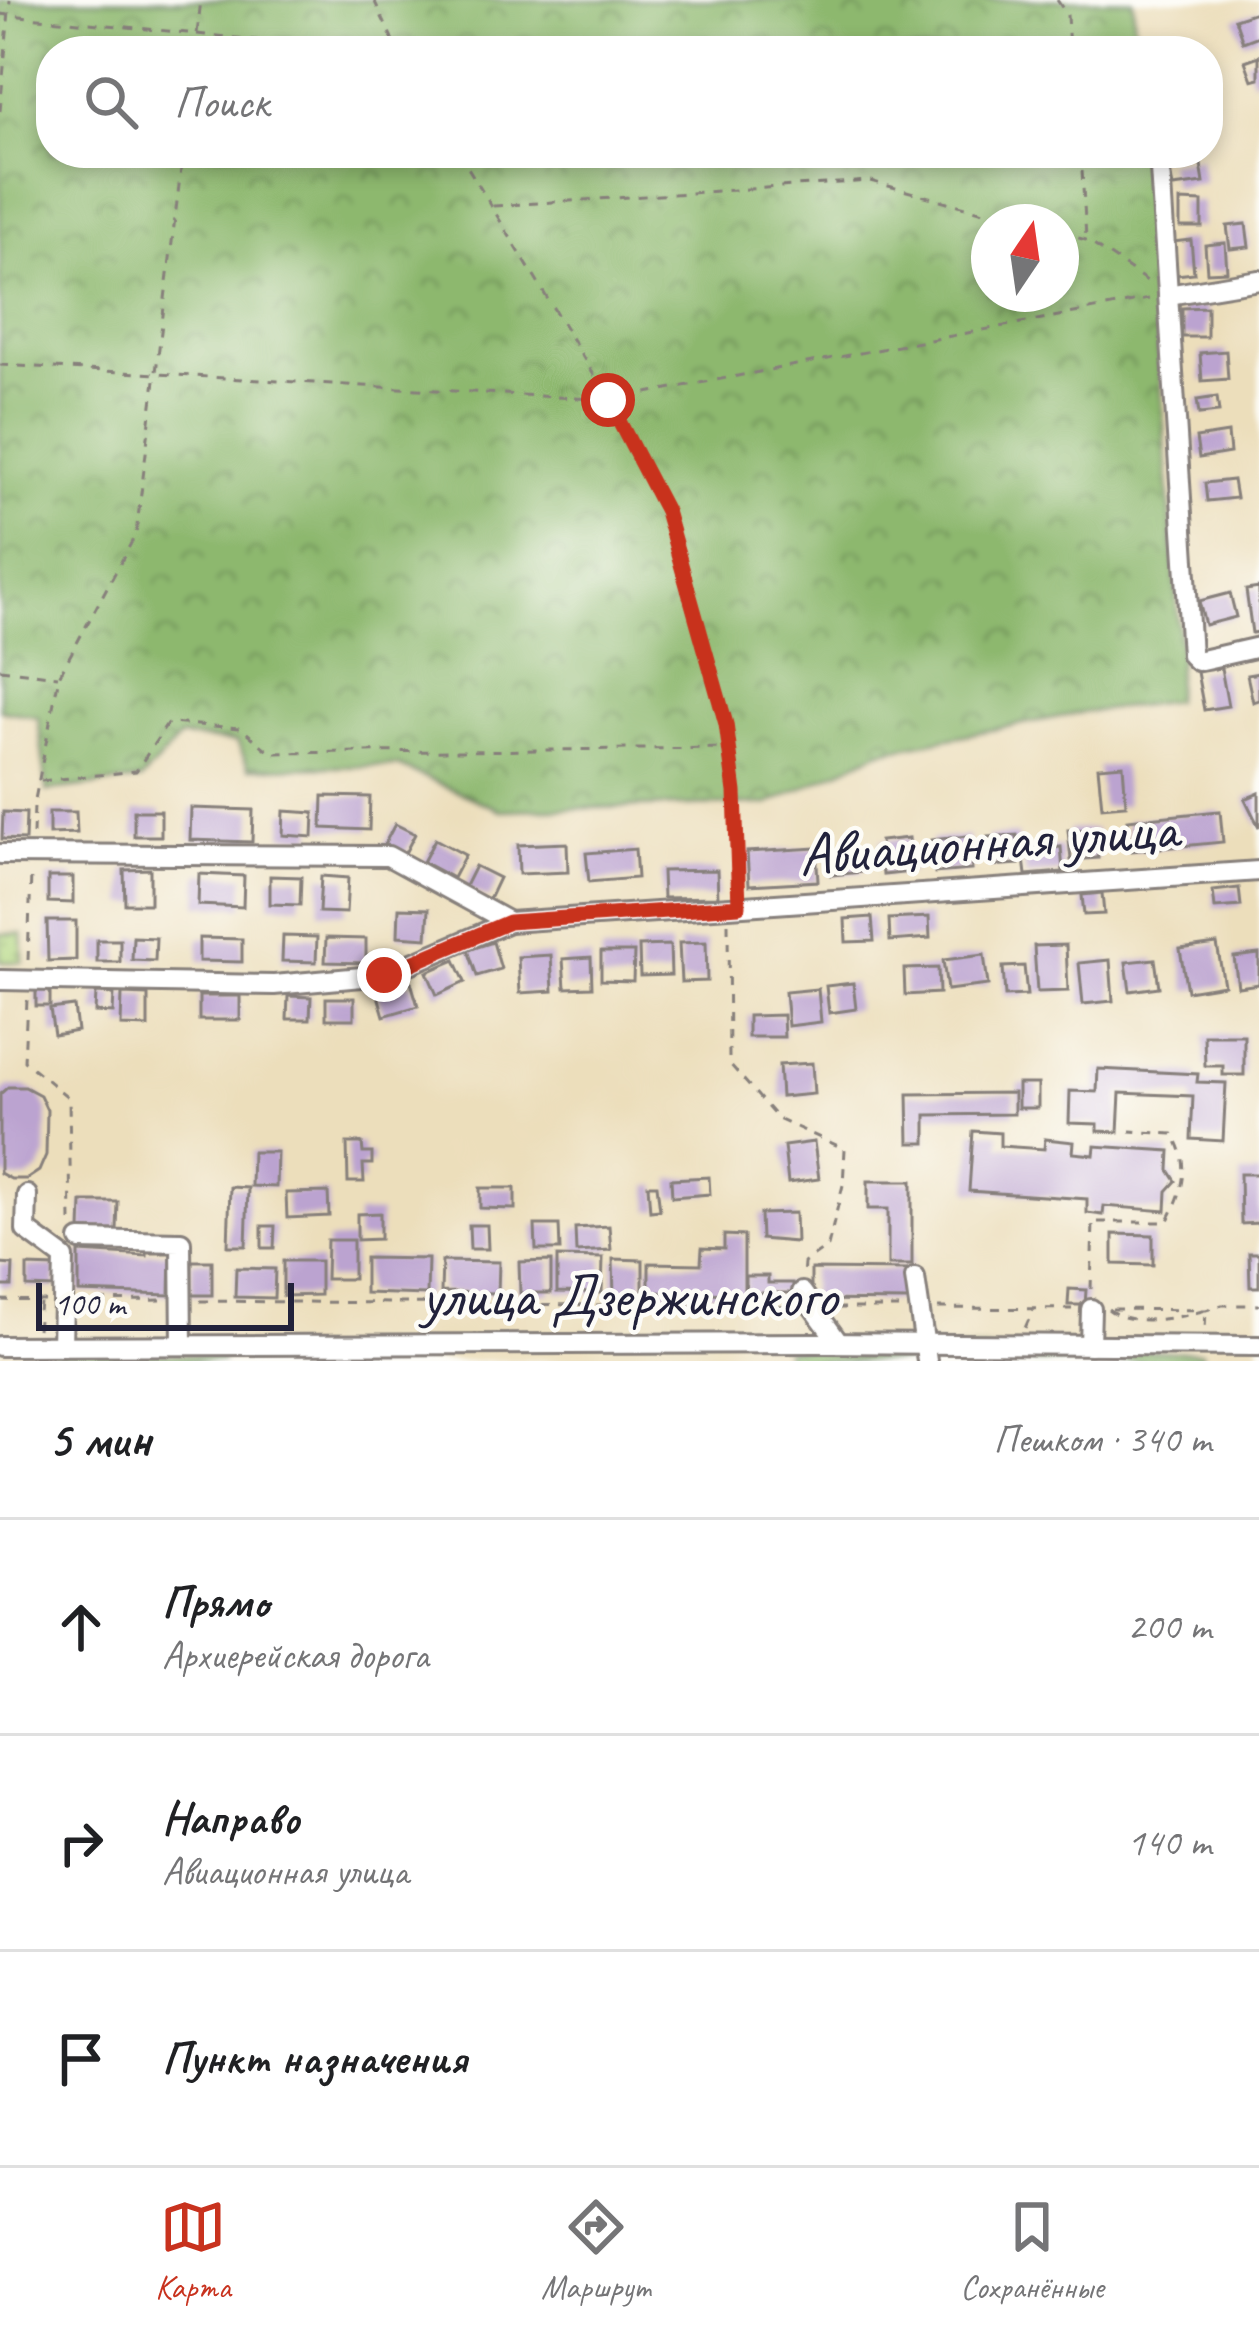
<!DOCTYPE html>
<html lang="ru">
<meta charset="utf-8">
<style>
:root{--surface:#fff;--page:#f2f2f2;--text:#202124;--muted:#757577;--line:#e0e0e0;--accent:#c8321e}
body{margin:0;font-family:Caveat,sans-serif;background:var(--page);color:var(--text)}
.compass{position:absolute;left:971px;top:204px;width:108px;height:108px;border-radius:50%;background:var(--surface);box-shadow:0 6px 18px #0003;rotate:13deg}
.scale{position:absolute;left:36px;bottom:30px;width:258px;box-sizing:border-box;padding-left:12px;border:6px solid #22223b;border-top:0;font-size:33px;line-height:42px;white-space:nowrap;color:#22223b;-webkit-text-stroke:9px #fdfcf7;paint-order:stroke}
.stop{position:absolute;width:36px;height:36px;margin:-27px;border:9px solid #c8321e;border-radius:50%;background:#fff}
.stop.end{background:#c8321e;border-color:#fff;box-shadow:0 3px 12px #0008}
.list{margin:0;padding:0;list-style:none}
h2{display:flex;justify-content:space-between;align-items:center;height:156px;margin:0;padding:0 48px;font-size:51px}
h2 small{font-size:39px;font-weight:400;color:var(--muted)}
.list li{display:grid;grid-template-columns:78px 1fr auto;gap:36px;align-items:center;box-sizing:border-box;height:216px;padding:0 48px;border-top:3px solid var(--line)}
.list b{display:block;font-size:45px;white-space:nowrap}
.list p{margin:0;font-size:39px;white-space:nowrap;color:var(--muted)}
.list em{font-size:39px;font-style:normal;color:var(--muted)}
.icon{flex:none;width:66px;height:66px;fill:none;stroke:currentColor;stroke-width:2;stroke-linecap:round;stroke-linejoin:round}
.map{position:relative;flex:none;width:1259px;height:1361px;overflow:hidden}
.search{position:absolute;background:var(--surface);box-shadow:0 6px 18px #0003;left:36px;right:36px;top:36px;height:132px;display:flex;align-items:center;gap:30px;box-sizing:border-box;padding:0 42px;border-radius:48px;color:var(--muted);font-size:45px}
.sheet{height:804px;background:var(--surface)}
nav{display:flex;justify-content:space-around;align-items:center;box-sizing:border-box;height:168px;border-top:3px solid var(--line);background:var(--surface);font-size:33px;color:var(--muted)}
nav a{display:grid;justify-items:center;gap:6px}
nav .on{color:var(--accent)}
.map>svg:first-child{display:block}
.forest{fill:url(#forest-crowns);stroke:#586d54;stroke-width:3;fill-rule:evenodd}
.park{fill:url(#park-dots);stroke:#6a7c5e;stroke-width:3}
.building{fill:#bba3d0}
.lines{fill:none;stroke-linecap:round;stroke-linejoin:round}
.minor-casing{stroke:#87807b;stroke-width:24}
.path{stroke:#87807b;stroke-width:3;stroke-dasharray:9 9;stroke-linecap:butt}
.minor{stroke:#fff;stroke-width:18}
.route{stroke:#c8321e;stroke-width:15}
.labels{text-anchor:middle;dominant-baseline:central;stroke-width:9;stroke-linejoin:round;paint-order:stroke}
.street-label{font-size:60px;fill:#22223b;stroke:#fdfcf7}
</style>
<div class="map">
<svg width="1259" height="1361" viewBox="0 0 1259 1361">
<defs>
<pattern id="forest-crowns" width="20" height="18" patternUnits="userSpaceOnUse" patternTransform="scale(3)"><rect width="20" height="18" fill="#8db86e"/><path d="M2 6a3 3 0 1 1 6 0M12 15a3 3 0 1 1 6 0" fill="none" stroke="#73955c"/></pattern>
<pattern id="park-dots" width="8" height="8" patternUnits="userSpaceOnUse" patternTransform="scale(3)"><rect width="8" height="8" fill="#b2d780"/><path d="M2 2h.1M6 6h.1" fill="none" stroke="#99b870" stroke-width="1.8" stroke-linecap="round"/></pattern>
</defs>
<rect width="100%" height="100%" fill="#fdfcf7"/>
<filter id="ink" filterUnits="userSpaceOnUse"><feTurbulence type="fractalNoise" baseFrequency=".00833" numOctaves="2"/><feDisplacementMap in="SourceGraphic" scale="24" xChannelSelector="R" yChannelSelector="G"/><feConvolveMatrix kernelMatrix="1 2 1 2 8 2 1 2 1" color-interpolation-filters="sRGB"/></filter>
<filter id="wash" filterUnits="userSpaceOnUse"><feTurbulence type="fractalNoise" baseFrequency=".004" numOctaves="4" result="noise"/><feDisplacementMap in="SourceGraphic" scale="48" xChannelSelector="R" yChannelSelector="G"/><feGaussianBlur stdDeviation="2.7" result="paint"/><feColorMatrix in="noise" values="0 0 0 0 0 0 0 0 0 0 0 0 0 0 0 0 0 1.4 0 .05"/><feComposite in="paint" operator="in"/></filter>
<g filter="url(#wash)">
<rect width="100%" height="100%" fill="#ecdebb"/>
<!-- forest -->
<g class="forest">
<path d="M0 0H1133L1136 51H51V153H1144L1180 649 1174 701 1080 713 881 751 769 804 500 810 398 766 249 768 237 742 180 737 141 780 47 791 38 717 0 710ZM1061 222V294H989V222Z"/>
<polygon points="926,1348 926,1361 786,1361 785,1349"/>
<polygon points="952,1349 1202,1352 1202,1361 952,1361"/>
<polygon points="51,1353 219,1355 222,1361 51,1361"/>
</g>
<!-- park -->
<polygon class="park" points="0,934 22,934 23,962 0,962"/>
<g id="blocks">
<!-- building -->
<g class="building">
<polygon points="1259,11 1259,36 1243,42 1235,19"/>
<polygon points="1259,56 1259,78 1252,80 1245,61"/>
<polygon points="1200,158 1204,183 1173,187 1168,163"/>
<polygon points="1180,201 1202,202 1202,227 1180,227"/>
<polygon points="1246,224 1249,247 1230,249 1227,226"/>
<polygon points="1191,240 1194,273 1176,275 1172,242"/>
<polygon points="1225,243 1227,271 1207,272 1205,245"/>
<polygon points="1207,307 1207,337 1182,337 1182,308"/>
<polygon points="1226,351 1228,379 1202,381 1200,353"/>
<polygon points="1217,397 1219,412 1199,414 1197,400"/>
<polygon points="1228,433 1230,453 1199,458 1196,438"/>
<polygon points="1233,480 1236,498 1207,501 1205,483"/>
<polygon points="1259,588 1259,632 1252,633 1246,590"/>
<polygon points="1230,593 1236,617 1205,625 1199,601"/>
<polygon points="1221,668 1228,706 1204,710 1197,672"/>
<polygon points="1259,673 1259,700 1253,702 1247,675"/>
<polygon points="1123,765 1126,805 1102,807 1098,767"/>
<polygon points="1259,793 1259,827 1245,799"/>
<polygon points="323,796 370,797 369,830 322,828"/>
<polygon points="191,808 253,810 252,842 190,840"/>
<rect x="134" y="811" width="27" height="25"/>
<polygon points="284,811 314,813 313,837 283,835"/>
<polygon points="1220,811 1223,842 1130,851 1127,820"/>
<polygon points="3,812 26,813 25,840 2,839"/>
<polygon points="49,812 76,812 77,833 49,834"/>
<polygon points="395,824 415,834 404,855 384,845"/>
<polygon points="1096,829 1098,858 1071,860 1068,830"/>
<polygon points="1017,835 1019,864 990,866 988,837"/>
<polygon points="968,836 972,870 935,873 931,840"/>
<polygon points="909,838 912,872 883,875 880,841"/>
<polygon points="435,839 465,855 453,878 423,862"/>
<polygon points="567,843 568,872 519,874 518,845"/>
<polygon points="1061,847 1063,872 1026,875 1023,851"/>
<polygon points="816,848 818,881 749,885 747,852"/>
<polygon points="635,849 637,878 589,882 586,853"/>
<polygon points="861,853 863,872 831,875 829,856"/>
<polygon points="475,866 499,878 489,899 464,888"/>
<polygon points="150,869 150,904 125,904 124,870"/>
<polygon points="717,870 718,897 663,898 662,871"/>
<polygon points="199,874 244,876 243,907 198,905"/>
<polygon points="270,876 301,877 300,905 270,904"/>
<polygon points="321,876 348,878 346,913 319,912"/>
<polygon points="48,877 73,877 73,903 48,902"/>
<polygon points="1239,888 1241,906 1215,908 1213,891"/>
<polygon points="1102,893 1104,914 1084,915 1082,895"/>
<polygon points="399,908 429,909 427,938 398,936"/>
<polygon points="872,917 874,941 846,942 845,919"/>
<polygon points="929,917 930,938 890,941 889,919"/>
<polygon points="47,921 76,921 76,960 48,961"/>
<polygon points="283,936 317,937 316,962 282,961"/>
<polygon points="133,937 156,938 155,961 132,960"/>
<polygon points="199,938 242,939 242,962 199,961"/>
<polygon points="326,938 366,939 366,963 325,962"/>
<rect x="97" y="940" width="23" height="22"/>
<polygon points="493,942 501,969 477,976 468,950"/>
<polygon points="706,942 707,981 681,982 679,943"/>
<polygon points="1217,944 1224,985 1187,991 1180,949"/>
<polygon points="670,945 671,975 640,976 639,946"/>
<polygon points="1066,945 1068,991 1037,992 1034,946"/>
<polygon points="601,952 634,952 633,981 601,980"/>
<polygon points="1259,954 1259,984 1238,987 1234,957"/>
<polygon points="551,955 553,991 520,993 518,957"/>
<polygon points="984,955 988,985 947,990 943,960"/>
<polygon points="591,957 592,987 565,988 563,959"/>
<polygon points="1155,959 1159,987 1130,991 1126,962"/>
<polygon points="455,960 465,982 437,995 427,972"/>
<polygon points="1110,960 1113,1001 1083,1004 1079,963"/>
<polygon points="1024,966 1027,995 1005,996 1003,967"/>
<polygon points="938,968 939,993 905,995 904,969"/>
<polygon points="411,982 418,1006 384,1016 377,992"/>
<polygon points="853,983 856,1009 829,1013 826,986"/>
<rect x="36" y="988" width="14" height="18"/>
<polygon points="818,989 821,1022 788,1026 785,992"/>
<polygon points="96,993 114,994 113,1013 95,1012"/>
<polygon points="122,994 148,995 148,1027 121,1026"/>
<rect x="199" y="996" width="41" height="24"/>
<polygon points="288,996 311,997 310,1019 287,1019"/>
<rect x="326" y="998" width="28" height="21"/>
<polygon points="74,1006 77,1031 54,1035 50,1009"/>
<polygon points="783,1015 784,1037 748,1037 748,1016"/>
<polygon points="1204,1035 1244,1035 1244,1075 1223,1075 1223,1066 1205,1066"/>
<polygon points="812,1063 814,1094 781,1097 779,1065"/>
<polygon points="1098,1069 1198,1074 1197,1082 1226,1083 1223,1141 1191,1139 1193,1096 1120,1093 1118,1132 1098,1131 1098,1124 1069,1123 1070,1091 1097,1092"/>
<rect x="1018" y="1084" width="20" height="24"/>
<polygon points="8,1087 25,1087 40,1095 47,1110 46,1155 39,1171 27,1179 11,1179 0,1173 0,1094"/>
<polygon points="1014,1093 1014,1114 926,1115 926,1143 909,1143 908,1094"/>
<polygon points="973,1131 1000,1133 1000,1146 1044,1149 1045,1139 1074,1142 1073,1153 1094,1155 1095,1146 1170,1151 1169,1170 1176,1181 1167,1191 1166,1211 1104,1206 1103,1215 1087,1213 1087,1199 969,1191"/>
<polygon points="814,1142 819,1179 788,1183 784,1146"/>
<polygon points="347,1143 362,1143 363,1153 372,1153 372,1164 363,1164 364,1182 348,1182"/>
<polygon points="252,1152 277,1152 276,1187 251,1186"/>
<polygon points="1240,1174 1259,1174 1259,1223 1241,1224"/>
<polygon points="709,1177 710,1194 672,1197 671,1179"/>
<polygon points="868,1181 912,1181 912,1265 888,1265 888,1209 868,1209"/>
<polygon points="648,1185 657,1185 660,1210 650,1211"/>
<polygon points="230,1187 248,1188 246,1246 228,1246"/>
<polygon points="480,1188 515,1188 515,1209 480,1208"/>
<polygon points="328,1192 329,1216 287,1218 286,1193"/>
<polygon points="82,1202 118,1202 117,1230 81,1230"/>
<polygon points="380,1213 380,1239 357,1240 357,1214"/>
<polygon points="795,1213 796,1242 761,1239 760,1214"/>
<polygon points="469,1225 487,1225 488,1249 470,1249"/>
<polygon points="535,1225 559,1225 560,1250 536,1250"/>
<polygon points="262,1226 275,1226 274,1248 262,1248"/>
<polygon points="609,1226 611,1250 576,1252 575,1228"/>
<polygon points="1113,1234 1153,1235 1153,1265 1113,1264"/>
<polygon points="724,1235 744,1236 744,1294 649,1292 649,1263 701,1264 702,1248 724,1249"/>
<polygon points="327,1240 353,1240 353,1279 326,1279"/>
<polygon points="79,1252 147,1256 147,1253 171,1253 170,1295 79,1292"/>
<polygon points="1249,1253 1259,1253 1259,1287 1250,1287"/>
<polygon points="557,1257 603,1258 602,1293 557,1292"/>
<polygon points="365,1258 428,1259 427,1295 365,1293"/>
<polygon points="613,1259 643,1260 643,1298 614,1298"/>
<rect x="192" y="1261" width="20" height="34"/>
<polygon points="283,1261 320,1261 320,1295 283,1296"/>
<polygon points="442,1261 499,1262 498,1293 441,1292"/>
<polygon points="551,1261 551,1293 520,1293 519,1262"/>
<polygon points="0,1264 13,1265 12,1286 0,1286"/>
<polygon points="27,1266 56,1267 55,1288 27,1287"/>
<polygon points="236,1268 275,1269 274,1298 235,1297"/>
<polygon points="811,1269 911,1270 910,1301 811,1300"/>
<polygon points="746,1276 768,1276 768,1283 793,1283 793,1293 746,1293"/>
<polygon points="1069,1289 1086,1290 1085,1305 1068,1305"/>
</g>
</g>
</g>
<g filter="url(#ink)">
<use href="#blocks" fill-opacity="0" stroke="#87807b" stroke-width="3"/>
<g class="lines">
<!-- minor casing -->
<g class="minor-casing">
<g id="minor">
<polyline points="1159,153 1191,655 1197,661 1259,647"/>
<polyline points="1168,295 1259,280"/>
<polyline points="0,854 388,856 509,922"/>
<polyline points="0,980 274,985 384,975 509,922 1259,871"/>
<polyline points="27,1195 26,1230 64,1258 62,1346"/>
<polyline points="80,1240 181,1242 182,1345"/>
<polyline points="915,1278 927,1361"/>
<polyline points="802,1292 839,1343"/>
<polyline points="1090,1345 1091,1309"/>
<polyline points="0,1346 816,1343 1259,1346"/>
</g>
</g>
<!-- path -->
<g class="path">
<polyline points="374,0 398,51"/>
<polyline points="1057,0 1067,15 1069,51"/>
<polyline points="0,14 364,51"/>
<polyline points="195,51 201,0"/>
<polyline points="0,111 10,0"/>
<polyline points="459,153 609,400 666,511 726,724 735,792 739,891"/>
<polyline points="1081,153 1086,238"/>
<polyline points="493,206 870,181 1021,222"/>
<polyline points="1061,233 1086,240 1147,281"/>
<polyline points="0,365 609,400 1149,299"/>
<polyline points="0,669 58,676"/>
<polyline points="41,781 136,771 168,723 241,728 271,753 728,748"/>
<polyline points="33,834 34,805 59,676 136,534 183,153"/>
<polyline points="728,923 729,1063 778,1119 845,1149 843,1185 828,1246 804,1263 803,1276"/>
<polyline points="28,960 31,874"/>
<polyline points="27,1000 24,1061 69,1098 71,1221"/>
<path d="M1091 1289 1093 1222H1167C1183 1192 1192 1165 1173 1134L1130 1131"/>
<polyline points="0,1300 46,1301"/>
<polyline points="80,1301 166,1300"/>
<polyline points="200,1301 790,1307"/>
<polyline points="836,1308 904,1308"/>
<polyline points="938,1308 1072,1309"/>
<path d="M1108 1309C1132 1328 1178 1318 1206 1310L1205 1329"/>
<polyline points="1112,1309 1206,1310 1222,1305 1259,1305"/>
<polyline points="1025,1328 1033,1310"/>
<polyline points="37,1329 40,1303"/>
</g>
<!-- minor -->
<use href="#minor" class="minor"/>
</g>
</g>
<g class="lines" filter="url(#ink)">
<!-- route -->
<polyline class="route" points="384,975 509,922 739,906 735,792 726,724 666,511 608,400"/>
</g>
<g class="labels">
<!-- street labels -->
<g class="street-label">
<text transform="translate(988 841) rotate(-4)">Авиационная улица</text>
<text x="629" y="1296">улица Дзержинского</text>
</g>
</g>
</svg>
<svg class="compass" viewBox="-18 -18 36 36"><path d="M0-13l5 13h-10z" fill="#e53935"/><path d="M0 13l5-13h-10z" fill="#757577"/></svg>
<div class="scale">100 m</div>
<div class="stop" style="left:608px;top:400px"></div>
<div class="stop end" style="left:384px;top:975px"></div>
<div class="search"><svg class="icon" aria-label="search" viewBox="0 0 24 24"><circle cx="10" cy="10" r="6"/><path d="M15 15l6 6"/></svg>Поиск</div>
</div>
<section class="sheet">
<h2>5 мин<small>Пешком · 340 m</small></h2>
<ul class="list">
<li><svg class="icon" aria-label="ahead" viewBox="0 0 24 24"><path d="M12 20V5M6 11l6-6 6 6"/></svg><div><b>Прямо</b><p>Архиерейская дорога</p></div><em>200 m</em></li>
<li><svg class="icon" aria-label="right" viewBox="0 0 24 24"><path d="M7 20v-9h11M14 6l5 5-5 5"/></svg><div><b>Направо</b><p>Авиационная улица</p></div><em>140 m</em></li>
<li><svg class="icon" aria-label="arrive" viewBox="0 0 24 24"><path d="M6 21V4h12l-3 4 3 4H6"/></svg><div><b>Пункт назначения</b></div></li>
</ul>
</section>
<nav>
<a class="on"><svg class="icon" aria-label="map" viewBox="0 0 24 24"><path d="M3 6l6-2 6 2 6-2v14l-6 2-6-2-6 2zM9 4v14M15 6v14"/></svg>Карта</a>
<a><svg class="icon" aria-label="directions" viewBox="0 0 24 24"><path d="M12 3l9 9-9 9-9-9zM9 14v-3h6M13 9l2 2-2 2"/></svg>Маршрут</a>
<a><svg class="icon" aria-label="saved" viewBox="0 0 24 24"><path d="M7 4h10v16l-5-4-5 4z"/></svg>Сохранённые</a>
</nav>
